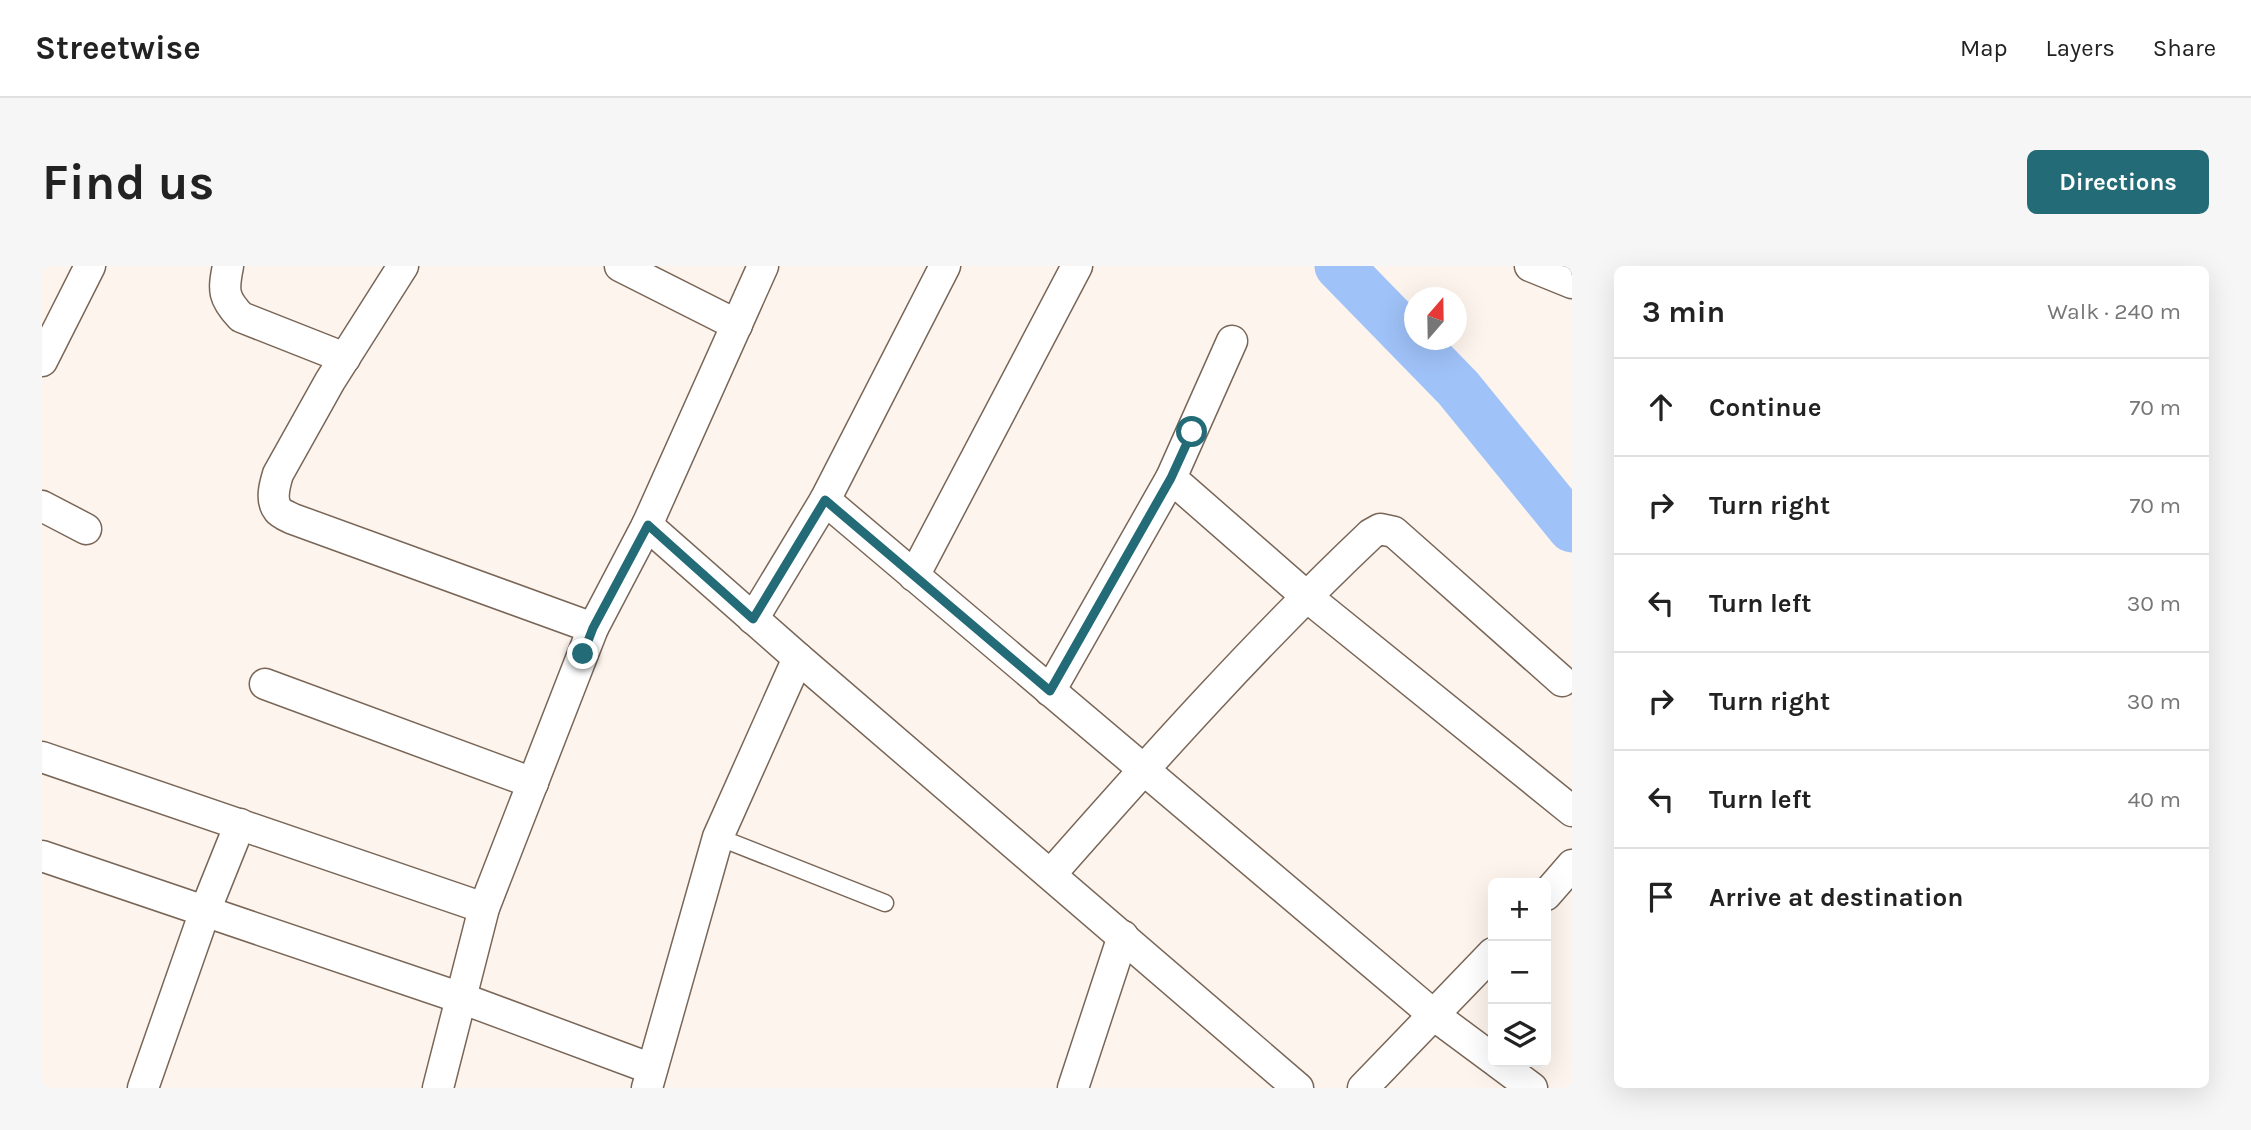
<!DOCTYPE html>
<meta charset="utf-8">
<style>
:root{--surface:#fff;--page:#f6f6f6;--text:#222;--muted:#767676;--line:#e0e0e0;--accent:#236b77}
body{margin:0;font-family:Karla,sans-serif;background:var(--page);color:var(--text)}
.controls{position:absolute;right:21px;bottom:21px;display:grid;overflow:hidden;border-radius:10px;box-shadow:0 7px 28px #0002}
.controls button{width:63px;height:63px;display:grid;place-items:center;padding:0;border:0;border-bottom:2px solid var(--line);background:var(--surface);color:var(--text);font:35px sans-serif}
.compass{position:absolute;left:1362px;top:21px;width:63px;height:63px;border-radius:50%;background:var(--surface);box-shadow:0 7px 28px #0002;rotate:20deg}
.stop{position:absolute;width:21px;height:21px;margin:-16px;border:5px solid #236b77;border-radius:50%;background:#fff}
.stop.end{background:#236b77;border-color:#fff;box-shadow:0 2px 7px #0008}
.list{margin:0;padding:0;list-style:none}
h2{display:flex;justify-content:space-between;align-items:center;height:91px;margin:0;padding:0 28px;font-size:30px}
h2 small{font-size:23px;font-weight:400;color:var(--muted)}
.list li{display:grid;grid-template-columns:46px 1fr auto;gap:21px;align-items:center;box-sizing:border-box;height:98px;padding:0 28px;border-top:2px solid var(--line)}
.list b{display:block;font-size:26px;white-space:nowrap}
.list em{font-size:23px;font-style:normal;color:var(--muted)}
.icon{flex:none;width:38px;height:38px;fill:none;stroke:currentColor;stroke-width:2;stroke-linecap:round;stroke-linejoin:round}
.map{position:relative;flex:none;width:1530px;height:822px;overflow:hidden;border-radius:10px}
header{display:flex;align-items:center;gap:42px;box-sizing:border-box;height:98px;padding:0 35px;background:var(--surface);border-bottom:2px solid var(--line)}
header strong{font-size:33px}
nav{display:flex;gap:38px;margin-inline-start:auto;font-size:24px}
.intro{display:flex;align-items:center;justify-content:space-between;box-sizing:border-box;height:168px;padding:0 42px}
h1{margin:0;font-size:49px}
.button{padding:18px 32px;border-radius:10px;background:var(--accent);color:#fff;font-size:24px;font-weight:700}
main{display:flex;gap:42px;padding:0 42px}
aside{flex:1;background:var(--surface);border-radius:10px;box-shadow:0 7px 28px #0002}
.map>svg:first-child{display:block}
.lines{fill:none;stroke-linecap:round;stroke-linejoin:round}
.river{stroke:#9fc2f8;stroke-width:49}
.lane-casing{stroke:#796657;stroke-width:19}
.street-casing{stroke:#796657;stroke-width:33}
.lane{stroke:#fff;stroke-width:16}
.street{stroke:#fff;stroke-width:30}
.route{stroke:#236b77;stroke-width:9}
</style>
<header>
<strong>Streetwise</strong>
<nav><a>Map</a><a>Layers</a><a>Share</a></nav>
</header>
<div class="intro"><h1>Find us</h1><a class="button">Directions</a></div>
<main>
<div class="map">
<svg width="1530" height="822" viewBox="0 0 1530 822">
<rect width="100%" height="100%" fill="#fdf4ed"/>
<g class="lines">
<!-- river -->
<polyline class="river" points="1297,0 1416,122 1530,262"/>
<!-- lane casing -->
<g class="lane-casing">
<polyline id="lane" points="676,571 843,637"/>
</g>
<!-- street casing -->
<g class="street-casing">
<g id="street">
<path d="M186 0C181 25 181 32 199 51L303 92"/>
<path d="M361 0 288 115 236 208C233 218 228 234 236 244 239 248 247 251 251 253L551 362"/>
<polyline points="578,0 695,59"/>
<polyline points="1488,0 1530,17"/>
<polyline points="0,95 48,0"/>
<polyline points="1129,212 1264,330 1530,545"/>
<polyline points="783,234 1393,750 1451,793"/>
<polyline points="0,240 44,263"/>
<polyline points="605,259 756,392 1256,822"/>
<polyline points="872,310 1035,0"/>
<polyline points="711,353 783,234 903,0"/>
<polyline points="223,418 491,517"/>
<polyline points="1008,425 1129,212 1190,75"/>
<polyline points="0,491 442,642"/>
<polyline points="0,590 419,732 610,803"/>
<path d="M1009 608C1112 491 1216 375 1329 268L1338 263 1352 266 1520 415"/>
<polyline points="1504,629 1530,599"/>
<polyline points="1455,796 1490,822"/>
<polyline points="101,822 163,645 198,558"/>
<polyline points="396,822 442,642 551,362 605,259 721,0"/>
<polyline points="605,822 676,571 756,392"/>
<polyline points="1031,822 1081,670"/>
<polyline points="1321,822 1451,687"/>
</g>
</g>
<!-- lane -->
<use href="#lane" class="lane"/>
<!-- street -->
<use href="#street" class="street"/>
</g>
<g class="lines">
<!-- route -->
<polyline class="route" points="541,388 551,362 606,259 711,353 783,234 1008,425 1129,212 1150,166"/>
</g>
</svg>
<div class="controls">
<button>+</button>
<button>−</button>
<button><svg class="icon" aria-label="layers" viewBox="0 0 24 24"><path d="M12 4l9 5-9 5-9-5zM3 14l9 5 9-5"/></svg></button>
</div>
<svg class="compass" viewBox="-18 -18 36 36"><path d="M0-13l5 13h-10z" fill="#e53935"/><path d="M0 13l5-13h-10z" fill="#767676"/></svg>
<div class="stop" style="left:1150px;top:166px"></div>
<div class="stop end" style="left:541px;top:388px"></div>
</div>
<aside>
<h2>3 min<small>Walk · 240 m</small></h2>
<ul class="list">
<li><svg class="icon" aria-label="ahead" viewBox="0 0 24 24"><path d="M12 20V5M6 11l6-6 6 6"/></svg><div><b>Continue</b></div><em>70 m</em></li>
<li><svg class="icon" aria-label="right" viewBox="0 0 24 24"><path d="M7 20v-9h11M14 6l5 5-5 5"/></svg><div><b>Turn right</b></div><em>70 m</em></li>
<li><svg class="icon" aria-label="left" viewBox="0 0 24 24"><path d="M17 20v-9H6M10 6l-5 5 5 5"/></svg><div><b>Turn left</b></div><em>30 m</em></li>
<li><svg class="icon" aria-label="right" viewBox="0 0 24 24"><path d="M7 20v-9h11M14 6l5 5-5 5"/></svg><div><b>Turn right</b></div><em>30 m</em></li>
<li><svg class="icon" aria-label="left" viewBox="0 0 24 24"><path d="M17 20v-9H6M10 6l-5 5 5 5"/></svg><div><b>Turn left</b></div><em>40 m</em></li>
<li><svg class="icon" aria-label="arrive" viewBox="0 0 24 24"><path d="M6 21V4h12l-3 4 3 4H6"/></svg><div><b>Arrive at destination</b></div></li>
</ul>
</aside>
</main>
